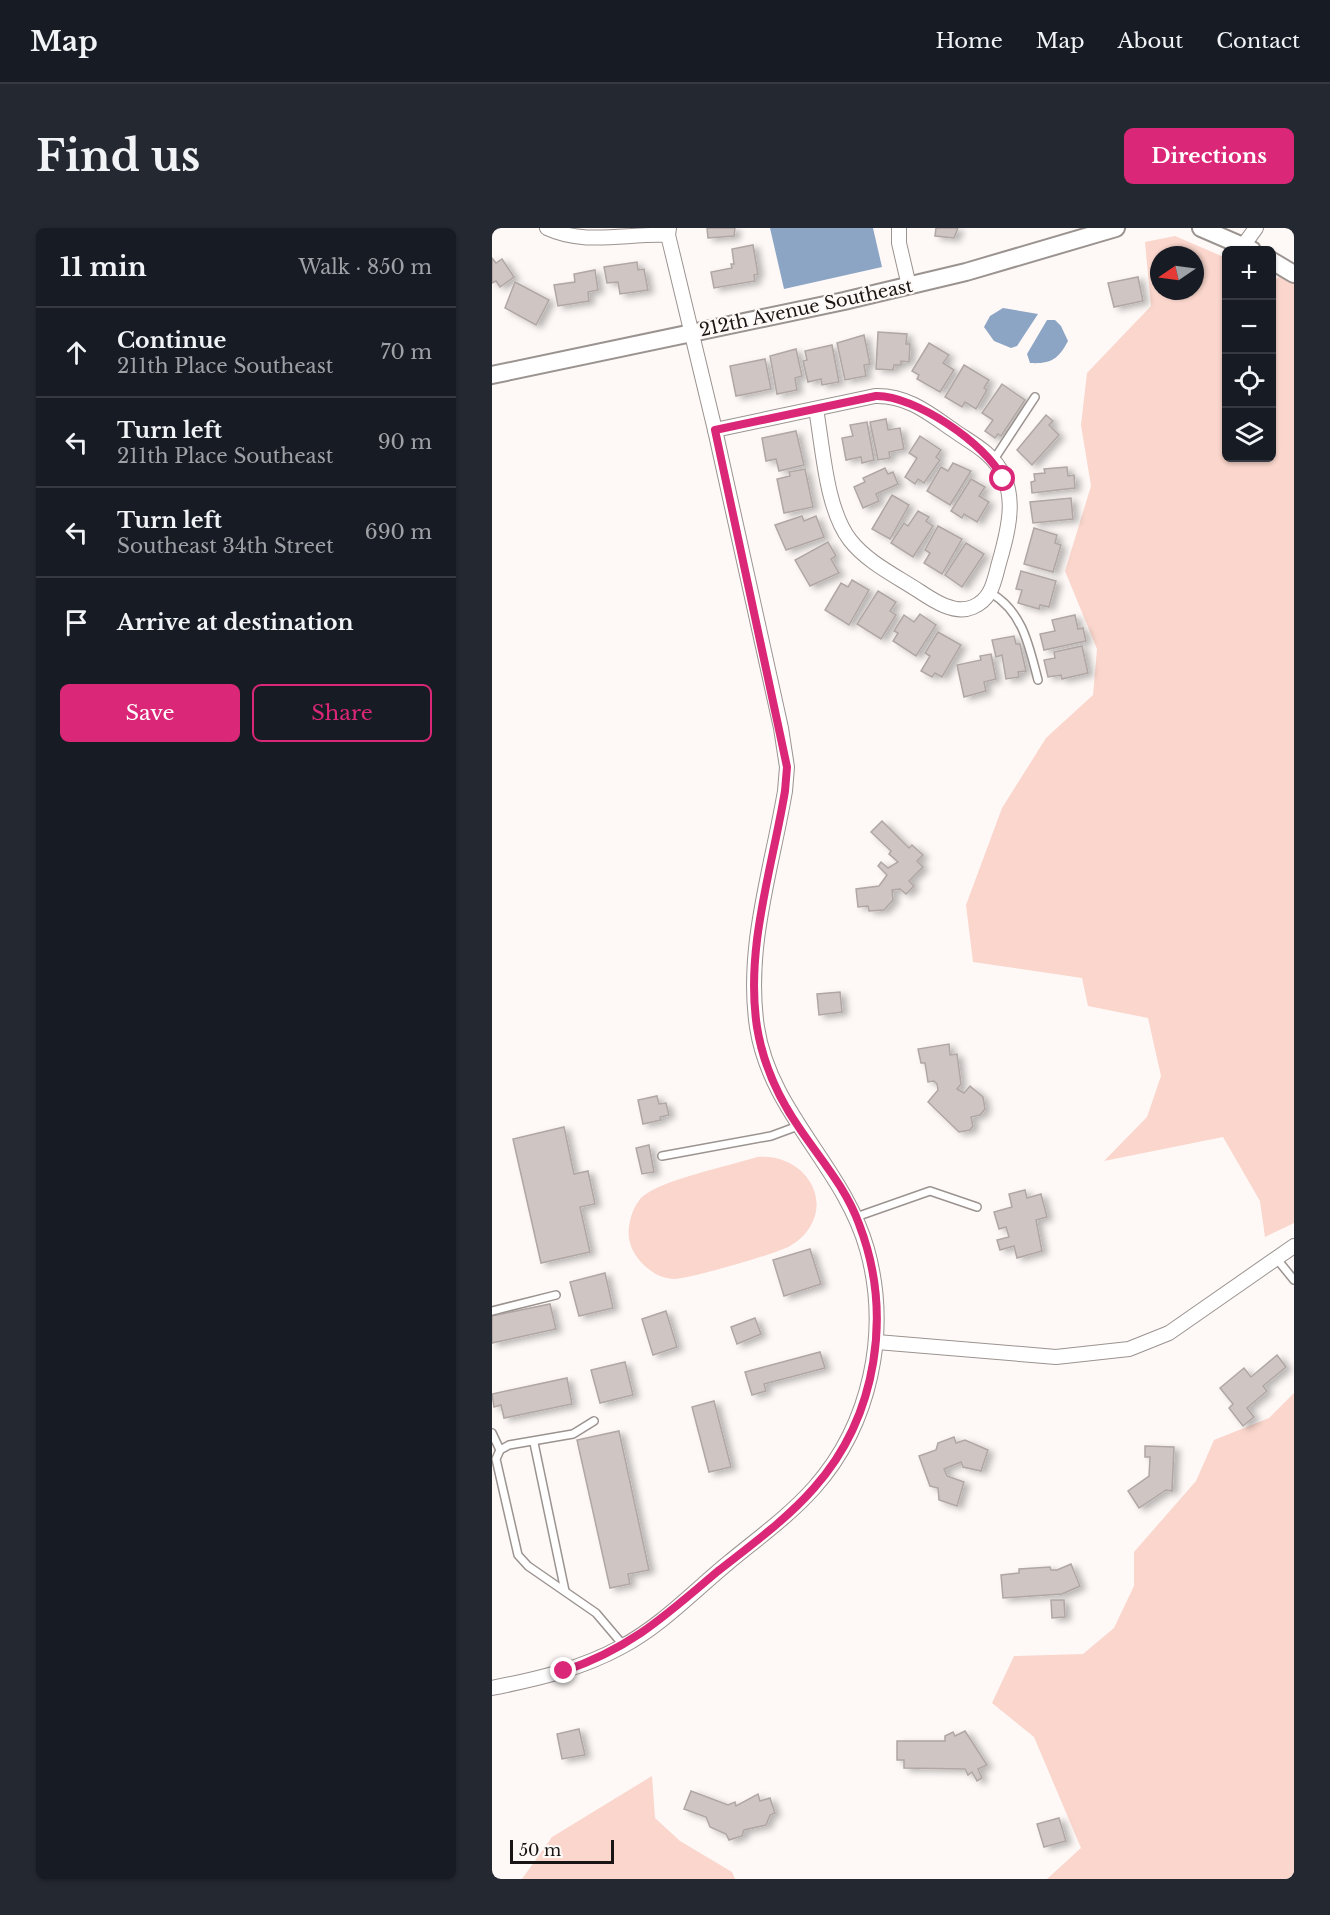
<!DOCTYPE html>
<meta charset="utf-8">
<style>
:root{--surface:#171b24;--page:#242831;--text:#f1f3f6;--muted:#9ea1a6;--line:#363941;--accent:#db2777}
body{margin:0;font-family:"Libre Baskerville",serif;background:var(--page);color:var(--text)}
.controls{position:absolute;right:18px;top:18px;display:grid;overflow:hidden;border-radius:9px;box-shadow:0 2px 4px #0004}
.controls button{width:54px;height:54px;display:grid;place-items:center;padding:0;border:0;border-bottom:2px solid var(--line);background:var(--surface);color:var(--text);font:30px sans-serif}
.compass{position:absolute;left:658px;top:18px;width:54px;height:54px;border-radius:50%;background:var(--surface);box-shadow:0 2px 4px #0004;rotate:257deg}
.scale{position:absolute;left:18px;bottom:15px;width:104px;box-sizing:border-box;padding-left:6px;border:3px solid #181514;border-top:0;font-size:16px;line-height:21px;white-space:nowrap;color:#181514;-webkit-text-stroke:4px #fef9f7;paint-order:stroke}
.stop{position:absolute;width:18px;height:18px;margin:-14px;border:4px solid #db2777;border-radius:50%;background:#fff}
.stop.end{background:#db2777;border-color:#fff;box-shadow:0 2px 6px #0008}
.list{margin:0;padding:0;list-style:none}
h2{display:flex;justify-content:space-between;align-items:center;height:78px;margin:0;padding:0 24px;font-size:26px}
h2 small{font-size:20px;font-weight:400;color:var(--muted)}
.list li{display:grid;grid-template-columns:39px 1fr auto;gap:18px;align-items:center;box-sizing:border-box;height:90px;padding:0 24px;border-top:2px solid var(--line)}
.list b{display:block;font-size:22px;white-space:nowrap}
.list p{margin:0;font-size:20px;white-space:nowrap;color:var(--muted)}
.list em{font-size:20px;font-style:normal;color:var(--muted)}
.actions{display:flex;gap:12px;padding:18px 24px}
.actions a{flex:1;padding:14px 0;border:2px solid var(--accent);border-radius:9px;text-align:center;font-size:21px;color:var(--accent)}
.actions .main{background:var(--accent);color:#fff}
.icon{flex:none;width:33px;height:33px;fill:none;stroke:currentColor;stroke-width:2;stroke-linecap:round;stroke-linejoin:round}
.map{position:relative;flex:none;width:802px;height:1651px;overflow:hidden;border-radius:9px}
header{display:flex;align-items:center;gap:36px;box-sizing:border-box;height:84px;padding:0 30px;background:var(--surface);border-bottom:2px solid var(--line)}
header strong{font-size:28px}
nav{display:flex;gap:33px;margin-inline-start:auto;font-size:21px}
.intro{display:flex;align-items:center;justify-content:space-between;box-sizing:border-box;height:144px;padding:0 36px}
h1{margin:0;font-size:42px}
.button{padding:15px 27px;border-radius:9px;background:var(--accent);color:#fff;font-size:21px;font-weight:700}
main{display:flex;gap:36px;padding:0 36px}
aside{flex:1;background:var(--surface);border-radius:9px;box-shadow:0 2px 4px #0004}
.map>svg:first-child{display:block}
.green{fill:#fad6cc;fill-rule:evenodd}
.water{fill:#8da5c4}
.building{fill:#cfc6c4;stroke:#b0a7a4;stroke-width:1.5;filter:url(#shadow)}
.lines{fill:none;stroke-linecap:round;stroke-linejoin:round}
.service-casing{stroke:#9b9390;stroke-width:10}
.minor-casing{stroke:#9b9390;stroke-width:16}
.tertiary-casing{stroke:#9b9390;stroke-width:20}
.service{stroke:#fff;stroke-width:7}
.minor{stroke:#fff;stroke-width:14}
.tertiary{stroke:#fff;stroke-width:16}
.route{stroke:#db2777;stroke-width:8}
.labels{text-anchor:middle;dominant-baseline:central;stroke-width:4.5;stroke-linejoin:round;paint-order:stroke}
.street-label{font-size:18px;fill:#181514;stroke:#fef9f7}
</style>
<header>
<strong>Map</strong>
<nav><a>Home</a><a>Map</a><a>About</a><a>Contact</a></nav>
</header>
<div class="intro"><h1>Find us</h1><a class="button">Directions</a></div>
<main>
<aside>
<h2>11 min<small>Walk · 850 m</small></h2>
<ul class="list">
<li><svg class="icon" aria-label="ahead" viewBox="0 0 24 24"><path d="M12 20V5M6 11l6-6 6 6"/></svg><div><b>Continue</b><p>211th Place Southeast</p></div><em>70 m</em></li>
<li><svg class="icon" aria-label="left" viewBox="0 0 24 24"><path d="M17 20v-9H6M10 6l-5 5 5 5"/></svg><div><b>Turn left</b><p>211th Place Southeast</p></div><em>90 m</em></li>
<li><svg class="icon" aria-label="left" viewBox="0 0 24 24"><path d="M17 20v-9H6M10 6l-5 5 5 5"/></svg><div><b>Turn left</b><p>Southeast 34th Street</p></div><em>690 m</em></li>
<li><svg class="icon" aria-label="arrive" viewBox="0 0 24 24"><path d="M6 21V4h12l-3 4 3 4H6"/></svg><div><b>Arrive at destination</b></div></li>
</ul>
<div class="actions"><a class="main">Save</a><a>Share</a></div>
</aside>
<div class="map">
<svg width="802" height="1651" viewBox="0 0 802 1651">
<defs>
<filter id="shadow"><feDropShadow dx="5.5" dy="3" stdDeviation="3" flood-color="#0004"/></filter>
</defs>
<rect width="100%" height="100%" fill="#fef9f7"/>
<!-- green -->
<g class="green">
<path d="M683 8 734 30V230H780V49L784 51 802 39V995L773 1009 768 973 731 909 612 933 655 889 669 848 656 790 596 778 590 750 481 734 474 677 510 580 554 510 601 467 605 421 573 343 599 258 589 197 595 145 659 78 653 14ZM667 27H703V63H667Z"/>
<path d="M265 929C310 924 344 971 312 1007 308 1011 303 1015 298 1018 284 1026 199 1050 183 1051 169 1051 157 1043 148 1033 140 1023 135 1012 137 999 138 989 142 978 149 970 167 952 238 938 265 929Z"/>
<polygon points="802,1165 802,1651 555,1651 589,1620 542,1509 500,1475 522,1428 591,1426 622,1400 642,1358 642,1324 704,1253 722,1212 777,1190"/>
<polygon points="160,1548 163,1590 188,1613 240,1644 243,1651 30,1651 60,1609"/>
</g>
<!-- water -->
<g class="water">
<polygon points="278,0 381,0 390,39 292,61"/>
<polygon points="511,80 546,86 525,118 519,120 502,113 492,99 498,88"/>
<path d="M555 92H563L569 98 576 113C566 132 558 136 538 135L535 126Z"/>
</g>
<!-- building -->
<g class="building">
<polygon points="215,0 243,0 242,8 216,10"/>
<polygon points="444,0 466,0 462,10 443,8"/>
<polygon points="261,17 266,46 262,47 263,53 222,60 219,44 240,40 239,36 242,36 240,21"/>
<polygon points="0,30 4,35 10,31 22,49 8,59 4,53 0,55"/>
<polygon points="145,34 146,42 152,41 156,62 128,66 126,54 115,55 112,39"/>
<polygon points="103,42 106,62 96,64 97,73 66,78 62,57 83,54 82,46"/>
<polygon points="646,49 651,73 622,79 616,55"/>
<polygon points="23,54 57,72 44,97 13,80"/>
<polygon points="386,104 415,106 414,116 418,116 417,134 409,133 409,137 402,137 401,142 384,141"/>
<polygon points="372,107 378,136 372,137 374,148 353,152 345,115"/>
<polygon points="437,115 457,127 451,135 462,142 448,164 425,151 427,147 420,143"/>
<polygon points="340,117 347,154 330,157 329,151 316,154 311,133 315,132 313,123"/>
<polygon points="304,121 310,148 303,150 305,162 285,166 278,128"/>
<polygon points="273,131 279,161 244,168 238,138"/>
<polygon points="472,137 497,152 492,160 495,162 484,181 473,174 470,179 453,169"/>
<polygon points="510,156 533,172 509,208 506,206 503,210 493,203 501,192 490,185"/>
<polygon points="554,187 561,193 557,197 567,207 540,237 525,222"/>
<polygon points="394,191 396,202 408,200 412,221 397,224 398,230 386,232 378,194"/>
<polygon points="375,194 382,232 370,235 369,229 354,232 350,210 361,208 358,197"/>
<polygon points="304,203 312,237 287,243 284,231 274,233 270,210"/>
<polygon points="428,208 449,222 444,229 448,232 432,255 426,251 423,256 413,249 425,230 417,225"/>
<polygon points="461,235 479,243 458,277 435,263 449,239 456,243"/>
<polygon points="575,239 576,248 582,247 583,260 540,265 539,254 543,253 542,246 553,245 552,241"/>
<polygon points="393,240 396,246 401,244 406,256 384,266 387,273 371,280 362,259 373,254 371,250"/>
<polygon points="313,241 321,279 292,285 285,251 298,248 297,244"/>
<polygon points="479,251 493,259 487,268 497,274 485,294 472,286 470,290 459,283"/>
<polygon points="400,267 417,277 398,311 380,301"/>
<polygon points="579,270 581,291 541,295 538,274"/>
<polygon points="426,283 437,289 434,293 441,298 421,329 399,315 412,295 416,298"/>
<polygon points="310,288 312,293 324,288 332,309 294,322 283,297"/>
<polygon points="446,298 470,311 450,346 432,335 438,325 433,322"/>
<polygon points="542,300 565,307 563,315 569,317 561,344 532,336"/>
<polygon points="336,314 344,328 339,331 347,345 318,358 303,332"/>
<polygon points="474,315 492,326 470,359 453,347"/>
<polygon points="529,343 564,353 557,379 548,377 547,381 526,375 530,362 524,361"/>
<polygon points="360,352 377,362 357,397 333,382 349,355 356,359"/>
<polygon points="386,363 404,374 398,383 404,387 389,411 365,396"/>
<polygon points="428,386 444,397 424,428 401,413 406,405 402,403 412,387 422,394"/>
<polygon points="583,387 586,401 591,400 594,413 552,422 548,406 563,403 560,392"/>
<polygon points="446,404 469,417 450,449 443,445 440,449 429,443 438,428 433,425"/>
<polygon points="522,408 524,416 528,416 534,443 526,444 527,449 514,451 510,427 504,429 500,412"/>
<polygon points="590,418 596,445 570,451 569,447 556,449 552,432 563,430 562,424"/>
<polygon points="499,426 504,451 492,454 494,463 472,469 465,437 489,432 488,428"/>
<polygon points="390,593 417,620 420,617 431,627 425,633 431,639 417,653 422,658 414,666 408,661 400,662 401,672 392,682 377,683 376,678 366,679 364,661 387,658 395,647 386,638 389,634 396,640 406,634 397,626 399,623 379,604"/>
<polygon points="348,764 350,784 327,787 325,766"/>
<polygon points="457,816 458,827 465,826 469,856 465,861 472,865 478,858 491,869 493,881 488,887 479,889 481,898 478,902 467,904 436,874 446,862 445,856 442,853 436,854 433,835 429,835 426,821"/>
<polygon points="165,868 167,876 174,875 177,887 168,889 169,892 151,896 146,872"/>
<polygon points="72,899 82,946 96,943 103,976 88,979 98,1024 49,1035 21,911"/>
<polygon points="157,917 162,944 150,946 144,920"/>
<polygon points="533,962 535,970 549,966 555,989 544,992 550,1023 525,1030 522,1018 508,1022 505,1012 517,1009 514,999 507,1001 502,984 520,979 517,966"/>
<polygon points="318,1021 329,1056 292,1068 281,1032"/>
<polygon points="113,1045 121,1080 87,1088 78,1054"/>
<polygon points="58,1076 64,1101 0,1115 0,1088"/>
<polygon points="174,1083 185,1119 161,1127 150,1091"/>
<polygon points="263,1090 269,1106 245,1116 239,1099"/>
<polygon points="328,1124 333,1140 272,1156 274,1163 260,1167 253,1144"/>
<polygon points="785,1127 794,1139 771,1158 775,1163 755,1180 762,1189 751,1198 737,1180 741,1176 728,1160 752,1140 759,1149"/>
<polygon points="133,1134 141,1167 108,1175 99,1142"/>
<polygon points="75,1150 80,1176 12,1190 9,1177 2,1179 0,1166"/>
<polygon points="222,1173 239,1239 217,1244 200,1179"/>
<polygon points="127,1203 157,1342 136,1346 138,1356 118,1360 85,1212"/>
<polygon points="462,1209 464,1215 473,1212 496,1222 489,1243 471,1239 469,1234 452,1241 455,1248 472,1254 465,1278 447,1272 446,1260 438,1258 427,1228 444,1222 446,1215"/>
<polygon points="653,1218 682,1219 680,1263 674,1262 647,1280 636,1263 657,1248 658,1229 653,1229"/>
<polygon points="579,1336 588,1358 570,1366 511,1370 509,1347 527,1345 527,1341 558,1339 559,1342 565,1342"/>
<polygon points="559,1372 572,1372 573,1389 560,1390"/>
<polygon points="87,1501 93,1527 70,1531 65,1506"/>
<polygon points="473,1503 495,1537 486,1541 490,1550 485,1553 480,1544 476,1547 473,1541 412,1540 412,1532 405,1532 405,1513 453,1513 453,1508 461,1504 463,1508"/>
<polygon points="199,1563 236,1577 243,1574 244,1578 266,1566 268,1573 278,1570 283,1585 278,1587 274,1597 252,1602 250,1608 237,1612 234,1606 218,1599 214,1589 192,1581"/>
<polygon points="567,1590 574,1613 552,1619 545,1596"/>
</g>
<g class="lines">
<!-- service casing -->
<g class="service-casing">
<g id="service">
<polyline points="501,233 543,169"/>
<path d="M499 365C531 384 537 418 546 452"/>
<polyline points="170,928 279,908 306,898"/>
<polyline points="364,989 438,963 485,979"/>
<polyline points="784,1030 802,1052"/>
<polyline points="0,1083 64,1067"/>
<polyline points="102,1193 81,1206 17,1217 8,1222 4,1231 26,1327 36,1338 104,1385 132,1418"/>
<polyline points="0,1205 8,1222"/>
<polyline points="42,1215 73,1363"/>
</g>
</g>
<!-- minor casing -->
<g class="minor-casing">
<g id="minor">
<path d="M55 0C93 18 135 5 176 7"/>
<polyline points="407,0 407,15 417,58"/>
<polyline points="751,18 764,0"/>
<path d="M223 202 383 168C416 167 438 186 464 204 474 211 485 217 494 225 529 255 518 297 507 335 502 353 500 371 481 379 463 387 442 373 427 363 404 348 375 334 358 312 334 281 331 220 324 181"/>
<polyline points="385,1114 564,1129 637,1121 677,1105 802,1018"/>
<path d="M0 1460C45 1451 89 1441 129 1419 169 1398 202 1363 236 1335 265 1311 297 1288 322 1260 379 1196 398 1103 375 1021 352 939 278 885 265 799 253 720 280 640 293 563L295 539 289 500 223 202 176 7 177 0"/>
</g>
</g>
<!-- tertiary casing -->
<g class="tertiary-casing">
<g id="tertiary">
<polyline points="709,0 760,22"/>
<polyline points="780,33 802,46"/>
<polyline points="0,147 352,73 474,44 624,0"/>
</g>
</g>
<!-- service -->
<use href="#service" class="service"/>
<!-- minor -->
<use href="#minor" class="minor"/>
<!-- tertiary -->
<use href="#tertiary" class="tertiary"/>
</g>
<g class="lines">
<!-- route -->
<path class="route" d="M72 1443C139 1420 173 1388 226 1343 259 1317 295 1291 322 1260 386 1188 401 1084 367 996 354 960 329 932 308 901 287 871 271 836 265 799 253 721 280 641 293 563L295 539 223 202 384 168C422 167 495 216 511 251"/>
</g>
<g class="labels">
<!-- street labels -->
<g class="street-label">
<text transform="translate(314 80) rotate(-12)">212th Avenue Southeast</text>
</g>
</g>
</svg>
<div class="controls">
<button>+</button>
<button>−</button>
<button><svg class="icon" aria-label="locate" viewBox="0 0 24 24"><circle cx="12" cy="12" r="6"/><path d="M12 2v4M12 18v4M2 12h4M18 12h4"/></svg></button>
<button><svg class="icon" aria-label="layers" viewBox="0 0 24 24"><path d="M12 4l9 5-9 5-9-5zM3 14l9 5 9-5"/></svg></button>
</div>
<svg class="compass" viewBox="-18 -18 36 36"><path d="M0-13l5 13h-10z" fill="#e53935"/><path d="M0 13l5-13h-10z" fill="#9ea1a6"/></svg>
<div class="scale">50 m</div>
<div class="stop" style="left:511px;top:251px"></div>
<div class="stop end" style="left:72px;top:1443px"></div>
</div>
</main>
